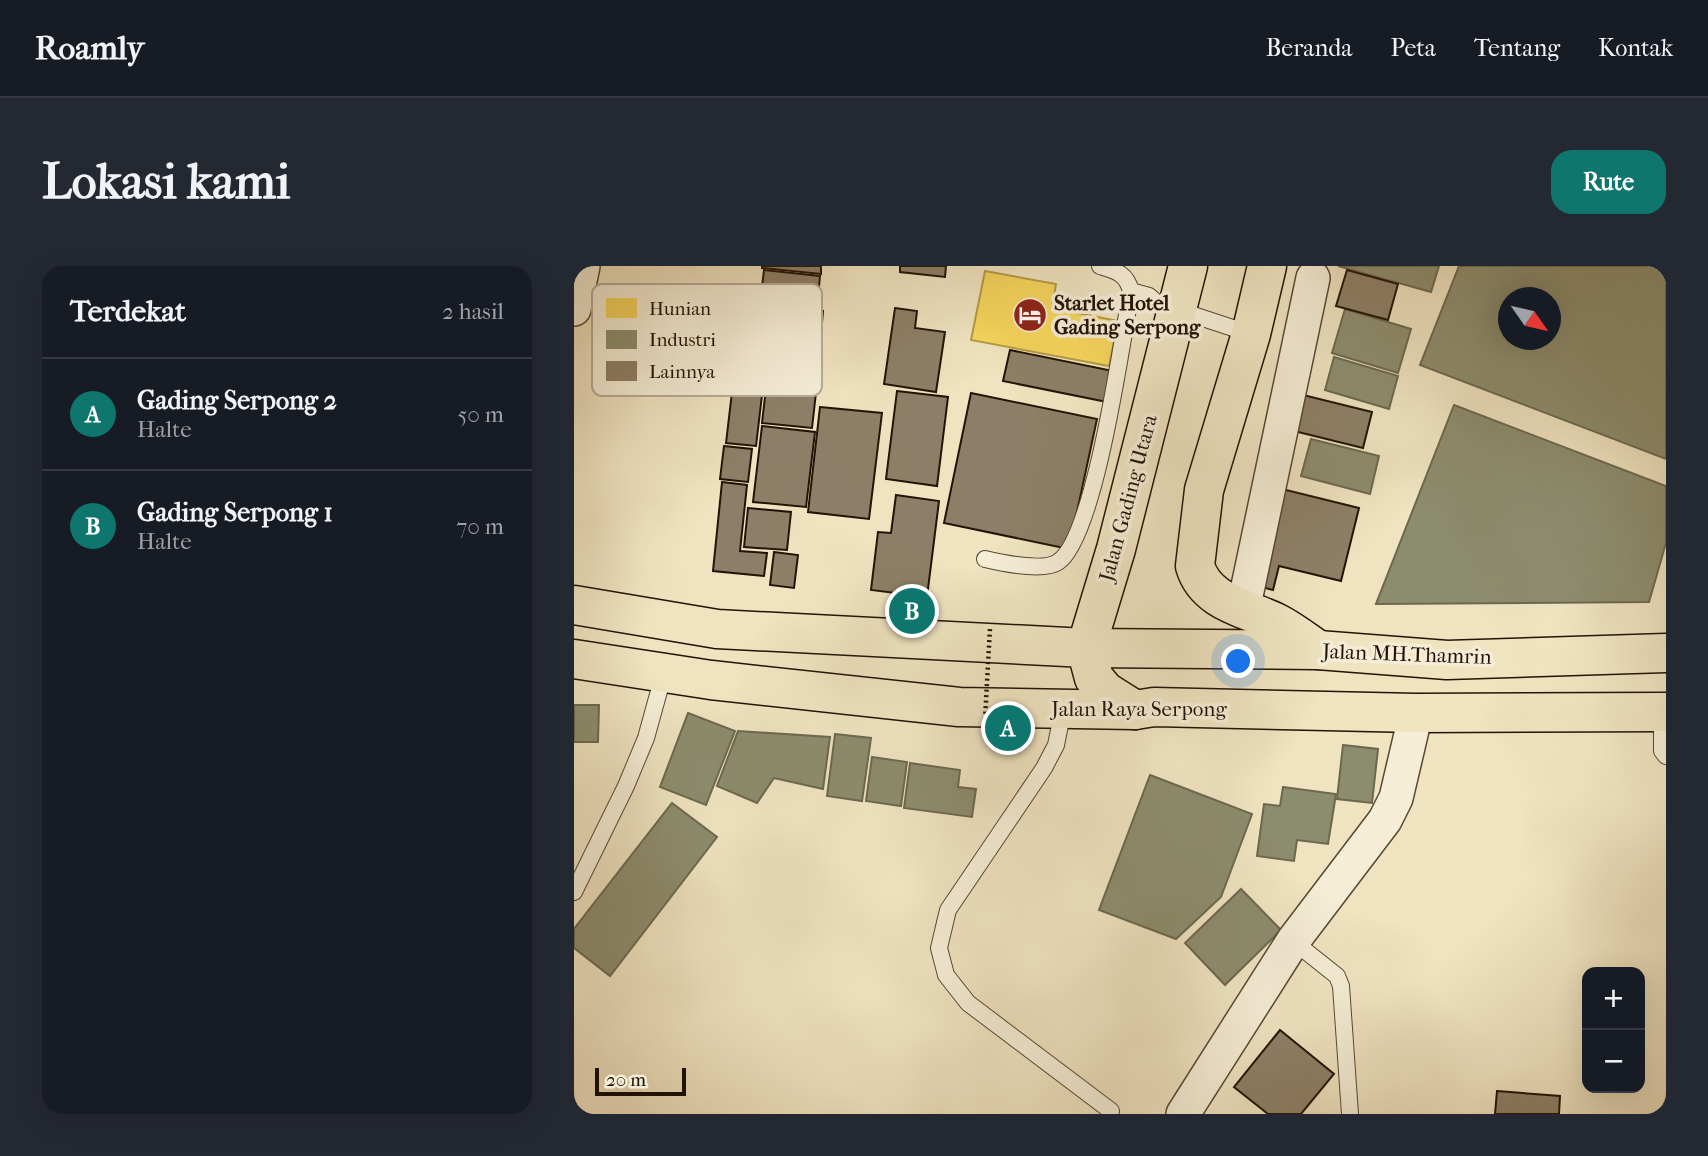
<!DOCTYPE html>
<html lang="id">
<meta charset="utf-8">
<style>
:root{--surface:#171b24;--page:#242831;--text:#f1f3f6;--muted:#9ea1a6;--line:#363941;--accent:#0f766e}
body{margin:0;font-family:"IM FELL French Canon",serif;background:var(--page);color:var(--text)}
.controls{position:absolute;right:21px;bottom:21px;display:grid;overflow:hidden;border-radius:14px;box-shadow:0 7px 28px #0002}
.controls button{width:63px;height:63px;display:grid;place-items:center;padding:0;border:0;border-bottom:2px solid var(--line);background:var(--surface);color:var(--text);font:35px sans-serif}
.compass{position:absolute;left:924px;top:21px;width:63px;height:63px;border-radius:50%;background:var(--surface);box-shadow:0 7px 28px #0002;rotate:124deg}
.scale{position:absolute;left:21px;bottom:18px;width:91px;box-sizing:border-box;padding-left:7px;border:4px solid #221306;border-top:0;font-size:19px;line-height:24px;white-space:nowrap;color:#221306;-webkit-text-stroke:5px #f5edd6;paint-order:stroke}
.you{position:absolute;left:665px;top:396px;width:24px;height:24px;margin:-18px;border:5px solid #fff;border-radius:50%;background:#1a73e8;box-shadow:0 0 0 10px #1a73e833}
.badge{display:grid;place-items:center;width:46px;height:46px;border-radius:50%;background:var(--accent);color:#fff;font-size:23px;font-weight:700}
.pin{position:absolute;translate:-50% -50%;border:4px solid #fff;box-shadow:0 2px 7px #0006}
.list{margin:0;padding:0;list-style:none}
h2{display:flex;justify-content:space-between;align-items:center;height:91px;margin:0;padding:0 28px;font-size:30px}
h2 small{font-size:23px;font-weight:400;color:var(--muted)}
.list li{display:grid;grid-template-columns:46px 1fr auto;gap:21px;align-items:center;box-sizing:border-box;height:112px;padding:0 28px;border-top:2px solid var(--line)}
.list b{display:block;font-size:26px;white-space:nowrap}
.list p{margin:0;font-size:23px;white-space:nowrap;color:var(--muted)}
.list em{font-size:23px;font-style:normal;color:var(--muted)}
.map{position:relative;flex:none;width:1092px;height:848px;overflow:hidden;border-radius:21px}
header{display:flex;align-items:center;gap:42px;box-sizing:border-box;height:98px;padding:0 35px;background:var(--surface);border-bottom:2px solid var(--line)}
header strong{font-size:33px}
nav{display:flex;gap:38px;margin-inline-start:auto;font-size:24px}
.intro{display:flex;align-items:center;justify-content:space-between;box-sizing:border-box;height:168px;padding:0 42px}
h1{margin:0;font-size:49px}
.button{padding:18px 32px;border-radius:21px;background:var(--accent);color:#fff;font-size:24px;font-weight:700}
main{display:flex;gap:42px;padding:0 42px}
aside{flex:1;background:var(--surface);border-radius:21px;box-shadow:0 7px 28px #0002}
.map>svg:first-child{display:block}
.homes{fill:#f6d55c;stroke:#b69b42;stroke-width:2}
.industry{fill:#8c8c6e;stroke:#6c684f;stroke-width:2;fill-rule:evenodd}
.building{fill:#8d7f67;stroke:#221306;stroke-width:2}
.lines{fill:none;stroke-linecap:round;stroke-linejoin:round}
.lane-casing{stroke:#554734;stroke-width:18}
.street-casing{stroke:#554734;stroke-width:36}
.primary-casing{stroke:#221306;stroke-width:41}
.lane{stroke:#f5edd6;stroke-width:16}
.street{stroke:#f5edd6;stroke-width:33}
.primary{stroke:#efe3c0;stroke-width:38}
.path-bridge{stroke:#221306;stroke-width:4.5;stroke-dasharray:2 3.5;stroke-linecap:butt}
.labels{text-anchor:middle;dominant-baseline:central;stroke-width:7;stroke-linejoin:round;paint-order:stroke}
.poi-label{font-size:21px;font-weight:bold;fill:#221306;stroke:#f5edd6;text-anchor:start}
.street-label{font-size:21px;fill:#221306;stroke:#f5edd6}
.key{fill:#f5edd6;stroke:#b6ac98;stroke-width:2}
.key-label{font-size:19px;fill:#221306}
</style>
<header>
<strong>Roamly</strong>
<nav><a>Beranda</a><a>Peta</a><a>Tentang</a><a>Kontak</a></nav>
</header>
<div class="intro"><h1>Lokasi kami</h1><a class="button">Rute</a></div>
<main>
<aside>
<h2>Terdekat<small>2 hasil</small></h2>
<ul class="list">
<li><span class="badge">A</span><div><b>Gading Serpong 2</b><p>Halte</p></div><em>50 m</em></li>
<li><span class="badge">B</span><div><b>Gading Serpong 1</b><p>Halte</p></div><em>70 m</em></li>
</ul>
</aside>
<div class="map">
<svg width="1092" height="848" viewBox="0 0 1092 848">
<rect width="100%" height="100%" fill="#efe3c0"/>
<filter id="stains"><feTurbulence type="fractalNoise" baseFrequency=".00286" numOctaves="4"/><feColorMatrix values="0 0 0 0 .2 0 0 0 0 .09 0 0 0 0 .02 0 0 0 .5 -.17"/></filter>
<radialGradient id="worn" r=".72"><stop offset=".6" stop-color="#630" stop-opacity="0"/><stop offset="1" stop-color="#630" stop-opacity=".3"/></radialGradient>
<!-- homes -->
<polygon class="homes" points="411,5 482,18 478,42 544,55 535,100 397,74"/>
<!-- industry -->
<g class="industry">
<polygon points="764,0 865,0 857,26"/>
<path d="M885 0H1092V193L846 99ZM934 32H976V74H934Z"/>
<polygon points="771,43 837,63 824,107 758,87"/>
<polygon points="760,91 824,110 815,143 751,124"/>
<polygon points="880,139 1092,220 1092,277 1075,336 802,338"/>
<polygon points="737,173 805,190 796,228 727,210"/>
<polygon points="0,439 25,439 24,476 0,476"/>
<polygon points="114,447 161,465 132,539 86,521"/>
<polygon points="164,465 256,471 249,523 200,512 183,537 143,520"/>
<polygon points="261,468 297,472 288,535 253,530"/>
<polygon points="769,479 804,483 798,537 763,533"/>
<polygon points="298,491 333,496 327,540 292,535"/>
<polygon points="336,497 386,504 384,521 402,523 398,551 330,542"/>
<polygon points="576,509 678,548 647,631 602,673 525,644"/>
<polygon points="709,521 762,528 754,578 723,574 720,595 683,590 690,538 706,540"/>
<polygon points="98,537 143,571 36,710 0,682 0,663"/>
<polygon points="667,623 707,664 651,719 611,677"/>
</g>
<!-- building -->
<g class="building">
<polygon points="188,0 247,0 247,8 188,2"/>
<polygon points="326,0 372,0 371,11 326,6"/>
<polygon points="190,4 246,10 243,43 186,37"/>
<polygon points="773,4 824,18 814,54 762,40"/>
<polygon points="321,42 343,45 341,62 371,66 362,126 310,118"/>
<polygon points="219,43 249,45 247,69 217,66"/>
<polygon points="166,58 196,61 182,180 152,177"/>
<polygon points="436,84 539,105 533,136 429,115"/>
<polygon points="195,96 245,100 238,162 188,157"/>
<polygon points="323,125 374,131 363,220 312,213"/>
<polygon points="397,127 523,153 495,283 370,257"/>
<polygon points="721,127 798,146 789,182 712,163"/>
<polygon points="246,141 308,147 295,253 234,246"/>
<polygon points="188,160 241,166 232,241 179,236"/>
<polygon points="150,180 178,183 174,216 146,213"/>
<polygon points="148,216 173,219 166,285 193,287 190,310 139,305"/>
<polygon points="704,222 785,242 767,315 705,300 699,324 680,319"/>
<polygon points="322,229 365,235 353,331 297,324 304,266 317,267"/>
<polygon points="174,242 217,246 213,284 170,281"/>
<polygon points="200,286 224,289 220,322 196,319"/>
<polygon points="706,764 760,808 727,848 694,848 660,821"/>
<polygon points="923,825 986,830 985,848 921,848"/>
</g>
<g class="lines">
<!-- lane casing -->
<g class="lane-casing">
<g id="lane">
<path d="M526 0C542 5 552 7 557 25L575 30 583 37 677 68"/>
<path d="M411 293C428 297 470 306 484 296 521 272 548 74 557 25"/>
<polyline points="489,444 482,479 470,502 374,644 365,682 372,709 394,737 537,845"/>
<polyline points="1088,446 1088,485 1092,490"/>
<polyline points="0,626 52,520 72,472 90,407"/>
<polyline points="719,675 763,710 767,720 776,848"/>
</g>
</g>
<!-- street casing -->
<g class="street-casing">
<g id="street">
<polyline points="0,43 9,0"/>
<polyline points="669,344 739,12"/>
<polyline points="609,848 719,675 811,554 822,532 842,447"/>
</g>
</g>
<!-- primary casing -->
<g class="primary-casing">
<g id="primary">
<path d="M693 0 677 68 630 224 621 300C632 337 673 342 703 357 717 364 731 375 744 384"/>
<polyline points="0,339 143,363 512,382 744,384 873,394 1092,387"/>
<polyline points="0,393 137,414 385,441 561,444 580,441 842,447 1092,446"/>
<polyline points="561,444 531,425 520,412 512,382 542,283 614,0"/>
</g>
</g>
<!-- lane -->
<use href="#lane" class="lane"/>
<!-- street -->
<use href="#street" class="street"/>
<!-- primary -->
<use href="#primary" class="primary"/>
<!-- path-bridge -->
<polyline class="path-bridge" points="411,453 416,362"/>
</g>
<!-- icons -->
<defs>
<g id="hotel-disc" transform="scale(1.75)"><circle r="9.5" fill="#8f2418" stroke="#f5edd6"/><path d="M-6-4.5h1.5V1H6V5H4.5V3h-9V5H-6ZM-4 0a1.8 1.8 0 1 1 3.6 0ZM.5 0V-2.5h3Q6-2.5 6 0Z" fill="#fff"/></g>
</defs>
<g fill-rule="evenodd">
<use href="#hotel-disc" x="456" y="49"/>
</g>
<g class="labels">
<!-- poi labels -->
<g class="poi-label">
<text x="480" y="37">Starlet Hotel<tspan x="480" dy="24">Gading Serpong</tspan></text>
</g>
<!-- street labels -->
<g class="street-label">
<text transform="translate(554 232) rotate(-75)">Jalan Gading Utara</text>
<text transform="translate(833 388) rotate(2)">Jalan MH.Thamrin</text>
<text x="565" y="443">Jalan Raya Serpong</text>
</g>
</g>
<!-- legend -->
<rect x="18" y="18" width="230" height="112" rx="10" class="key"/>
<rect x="32" y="32" width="31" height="20" fill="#f6d55c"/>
<rect x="32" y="64" width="31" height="19" fill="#8c8c6e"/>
<rect x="32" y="95" width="31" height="20" fill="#8d7f67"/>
<g class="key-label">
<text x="75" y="49">Hunian</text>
<text x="75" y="80">Industri</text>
<text x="75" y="112">Lainnya</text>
</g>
<rect width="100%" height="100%" filter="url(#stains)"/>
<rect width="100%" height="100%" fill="url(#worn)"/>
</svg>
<div class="controls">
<button>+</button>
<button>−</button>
</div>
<svg class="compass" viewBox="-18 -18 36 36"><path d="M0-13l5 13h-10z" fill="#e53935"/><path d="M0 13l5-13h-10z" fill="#9ea1a6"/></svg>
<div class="scale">20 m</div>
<div class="you"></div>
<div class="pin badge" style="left:434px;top:462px">A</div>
<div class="pin badge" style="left:338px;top:345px">B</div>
</div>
</main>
